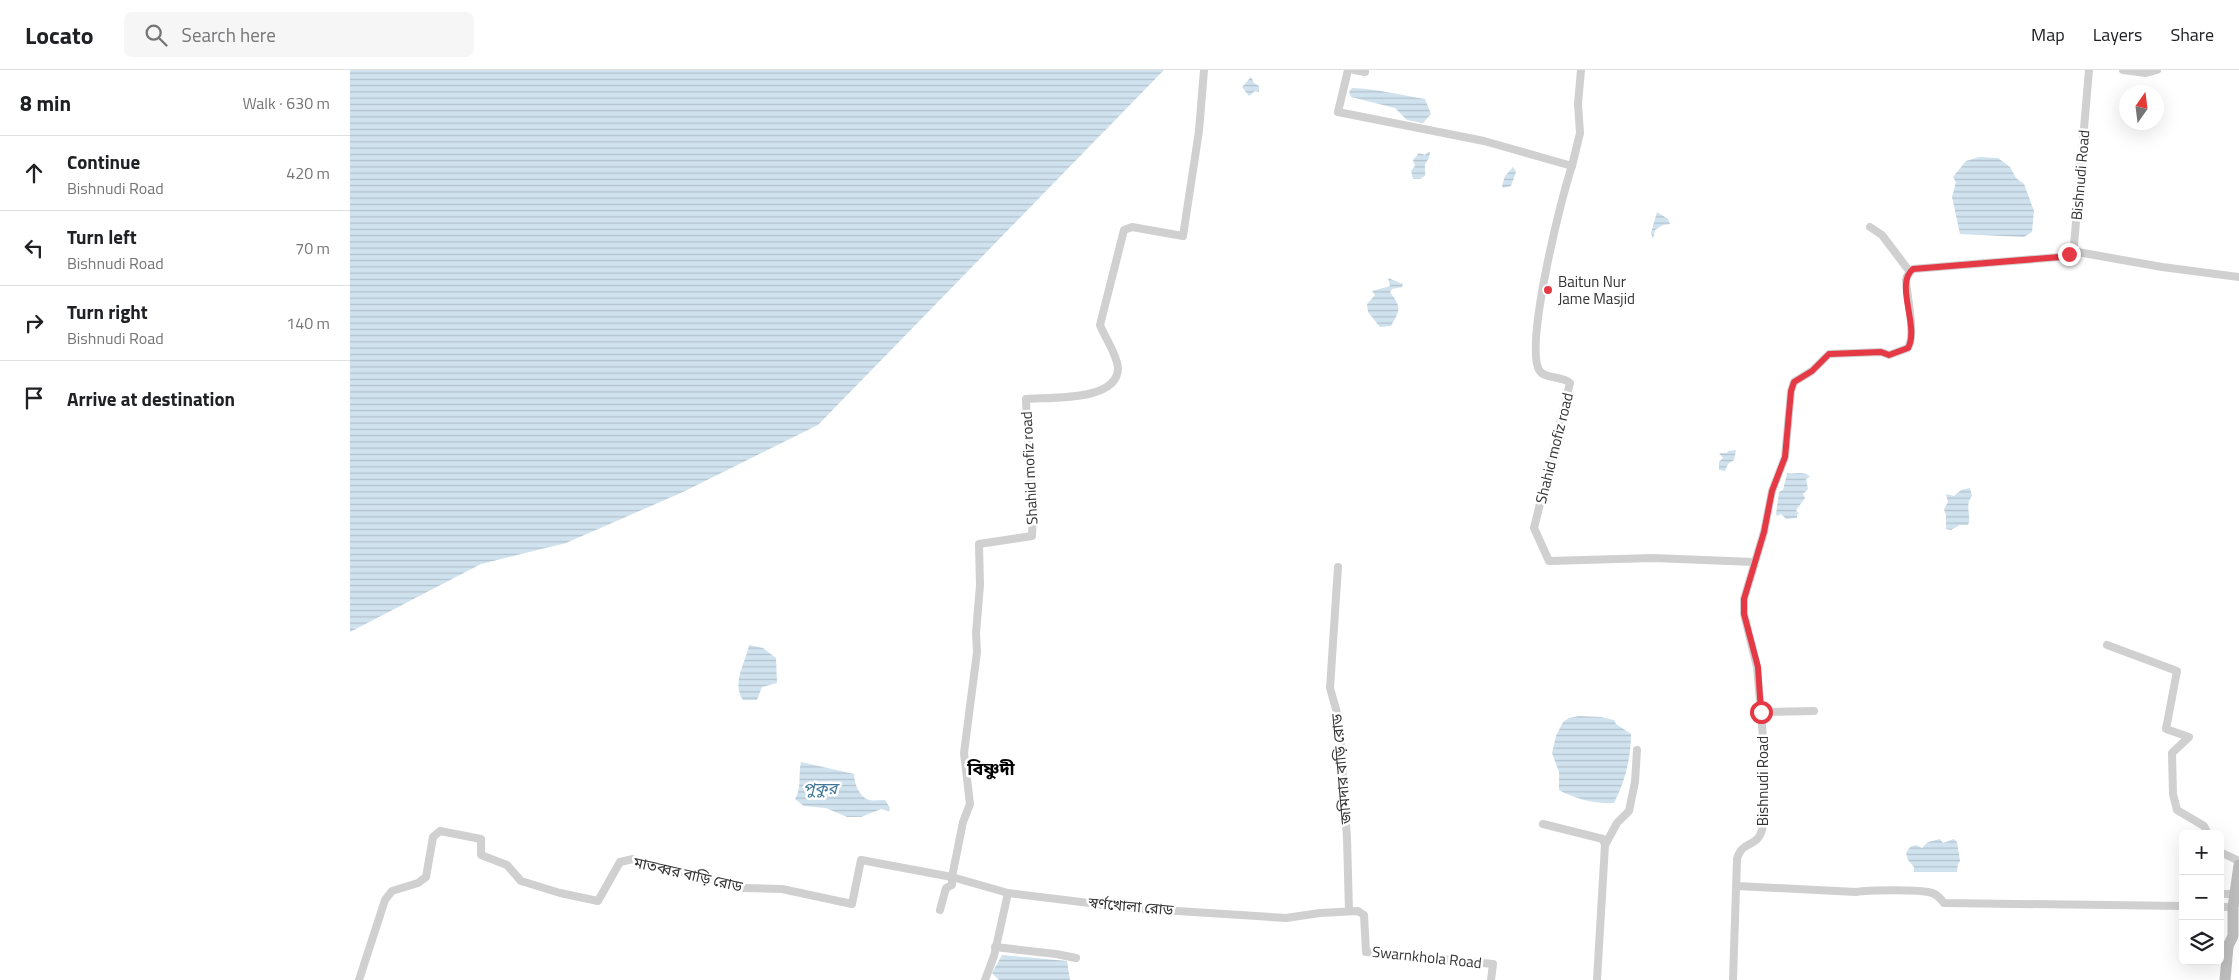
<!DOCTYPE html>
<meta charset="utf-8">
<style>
:root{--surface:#fff;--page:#f6f6f6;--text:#202124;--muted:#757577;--line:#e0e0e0}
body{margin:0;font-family:"Titillium Web","Noto Sans Bengali",sans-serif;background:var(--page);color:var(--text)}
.controls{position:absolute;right:15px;bottom:15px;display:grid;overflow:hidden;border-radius:8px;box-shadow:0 5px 20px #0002}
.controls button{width:45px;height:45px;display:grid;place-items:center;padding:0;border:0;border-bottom:1px solid var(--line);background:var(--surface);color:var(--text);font:25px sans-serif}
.compass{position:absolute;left:1769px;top:15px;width:45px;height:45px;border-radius:50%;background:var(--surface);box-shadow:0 5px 20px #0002;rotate:14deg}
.stop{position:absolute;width:15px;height:15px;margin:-11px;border:4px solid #e63946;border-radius:50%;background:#fff}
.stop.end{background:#e63946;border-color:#fff;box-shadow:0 1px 5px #0008}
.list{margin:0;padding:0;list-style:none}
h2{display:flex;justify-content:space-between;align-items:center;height:65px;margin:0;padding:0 20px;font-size:21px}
h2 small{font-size:16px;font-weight:400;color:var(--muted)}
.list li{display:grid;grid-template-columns:32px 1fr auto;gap:15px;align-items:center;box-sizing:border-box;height:75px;padding:0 20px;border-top:1px solid var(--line)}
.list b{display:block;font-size:19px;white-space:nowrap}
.list p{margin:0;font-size:16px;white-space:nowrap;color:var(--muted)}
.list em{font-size:16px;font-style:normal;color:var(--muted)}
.icon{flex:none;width:28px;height:28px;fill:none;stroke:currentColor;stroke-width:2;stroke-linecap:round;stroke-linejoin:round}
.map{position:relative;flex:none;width:1889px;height:910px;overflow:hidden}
header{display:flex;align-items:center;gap:30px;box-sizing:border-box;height:70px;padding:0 25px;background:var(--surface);border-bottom:1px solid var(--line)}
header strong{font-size:24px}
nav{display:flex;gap:28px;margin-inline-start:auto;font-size:18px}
.search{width:350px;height:45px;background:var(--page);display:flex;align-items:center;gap:12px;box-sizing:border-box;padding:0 18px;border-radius:8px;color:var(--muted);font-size:19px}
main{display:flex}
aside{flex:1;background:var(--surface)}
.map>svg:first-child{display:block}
.water{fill:url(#water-rules)}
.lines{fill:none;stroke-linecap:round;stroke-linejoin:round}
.street{stroke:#d0d0d0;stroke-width:8}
.secondary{stroke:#bdbdbd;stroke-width:11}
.route{stroke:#e63946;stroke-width:6}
.poi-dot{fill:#e63946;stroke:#fff;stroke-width:2}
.labels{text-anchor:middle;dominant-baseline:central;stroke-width:5;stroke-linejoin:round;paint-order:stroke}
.street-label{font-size:15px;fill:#333;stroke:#fff}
.poi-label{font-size:15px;fill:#333;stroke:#fff;text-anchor:start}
.water-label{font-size:16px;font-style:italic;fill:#3f7597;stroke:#fff}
.quarter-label{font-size:18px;font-weight:bold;fill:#000;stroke:#fff}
</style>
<header>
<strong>Locato</strong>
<div class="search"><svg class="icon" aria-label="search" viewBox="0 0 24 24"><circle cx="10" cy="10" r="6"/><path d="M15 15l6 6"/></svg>Search here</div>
<nav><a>Map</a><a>Layers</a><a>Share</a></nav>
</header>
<main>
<aside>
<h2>8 min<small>Walk · 630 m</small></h2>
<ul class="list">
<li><svg class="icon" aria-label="ahead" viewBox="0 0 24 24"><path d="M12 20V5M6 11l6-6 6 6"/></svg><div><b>Continue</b><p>Bishnudi Road</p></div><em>420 m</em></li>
<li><svg class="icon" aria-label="left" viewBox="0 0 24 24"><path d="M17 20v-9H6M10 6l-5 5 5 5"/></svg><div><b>Turn left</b><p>Bishnudi Road</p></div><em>70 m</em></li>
<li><svg class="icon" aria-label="right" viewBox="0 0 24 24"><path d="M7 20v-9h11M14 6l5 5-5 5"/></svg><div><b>Turn right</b><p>Bishnudi Road</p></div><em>140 m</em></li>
<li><svg class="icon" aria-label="arrive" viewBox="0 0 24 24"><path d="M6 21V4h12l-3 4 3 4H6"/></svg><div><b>Arrive at destination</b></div></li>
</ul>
</aside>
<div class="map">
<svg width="1889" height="910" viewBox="0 0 1889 910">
<defs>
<pattern id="water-rules" width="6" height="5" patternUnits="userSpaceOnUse" patternTransform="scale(1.25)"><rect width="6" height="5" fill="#cfe2ee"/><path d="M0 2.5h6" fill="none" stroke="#b2c2cd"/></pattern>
</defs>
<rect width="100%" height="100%" fill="#fff"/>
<!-- water -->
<g class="water">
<polygon points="0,0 814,0 468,355 333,422 216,473 131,494 0,562"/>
<polygon points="901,7 904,13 909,16 909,22 905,21 899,26 892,17"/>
<path d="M1002 18C1027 19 1051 25 1075 29L1081 44 1073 53 1057 50 1045 38 1001 27 999 22Z"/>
<polygon points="1078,82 1080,82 1079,88 1075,94 1075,106 1070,109 1063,109 1061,101 1065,96 1063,90 1069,83 1075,85"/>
<polygon points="1629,87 1648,88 1660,97 1666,108 1674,114 1684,141 1682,162 1674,167 1610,164 1602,127 1606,112 1603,107 1616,91"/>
<polygon points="1163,97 1166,102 1161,116 1153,118 1152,116 1155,106"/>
<polygon points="1307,142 1318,149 1320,154 1313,155 1305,160 1303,169 1301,163"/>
<path d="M1038 208 1053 214 1052 217 1042 219 1040 222C1051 237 1051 239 1041 256L1030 257 1018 242 1017 234 1025 225 1022 221 1040 216Z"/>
<polygon points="1386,380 1384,390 1378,394 1375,401 1369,400 1369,392 1373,388 1369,383 1377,383 1378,381"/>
<path d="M1437 403C1445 405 1454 400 1460 407L1456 409 1458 419 1453 424 1455 428 1446 440 1449 444H1447V448L1436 449 1431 444 1427 446 1426 444 1429 422 1433 420Z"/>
<path d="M1620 418 1622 426C1614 436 1622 444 1618 455H1610L1601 460 1596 459V446L1594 439 1598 432 1596 424 1604 426 1611 420Z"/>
<path d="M399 575 413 578 426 588 427 613 412 617 407 630H393C381 613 396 592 399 575Z"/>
<path d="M1229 646 1251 647 1264 650 1266 654 1281 664C1281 688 1275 712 1264 733 1246 734 1225 729 1209 720V702L1202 683 1206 666 1213 652 1219 648Z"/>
<path d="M451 692 504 704C504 713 509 727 519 730 524 731 530 730 535 730L540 738 539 741 531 739 511 747H497L476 738 454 736 445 729C452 718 448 705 451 692Z"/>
<polygon points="1590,769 1593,773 1604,769 1607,772 1610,791 1608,794 1607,802 1564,802 1564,797 1558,790 1556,783 1560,777 1566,775 1572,778 1578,772"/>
<polygon points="652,885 717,891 720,910 649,910 642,903"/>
</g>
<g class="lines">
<!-- street -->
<g class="street">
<path d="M998 0 988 42 1134 71 1222 96C1211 128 1175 273 1189 300 1195 310 1212 305 1220 313L1184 458 1199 491 1303 488 1404 492"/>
<polyline points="1004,0 1015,2 1015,0"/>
<polyline points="1773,0 1796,3 1807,0"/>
<polyline points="1222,96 1230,63 1228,34 1231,0"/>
<polyline points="1520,157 1532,165 1560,202"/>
<polyline points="1722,181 1812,197 1889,207"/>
<polyline points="988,497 980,618 989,650 997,768 999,841"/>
<polyline points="1757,575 1827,601 1816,659 1839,667 1822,683 1823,724 1827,740 1854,756 1858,764"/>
<polyline points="1411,642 1464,641"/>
<polyline points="1193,754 1253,769 1255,775 1247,910"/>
<polyline points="1255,775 1267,753 1279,741 1285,712 1287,680"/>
<polyline points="1870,782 1889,791"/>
<path d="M1387 816 1506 822C1516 820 1572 819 1582 823 1586 824 1591 829 1594 833L1833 836"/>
<polyline points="1870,824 1884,824"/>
<polyline points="1870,837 1883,837 1885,835"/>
<polyline points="590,840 596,818 602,815 602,807 658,823 780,838 936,848 970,843 1008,841 1014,845 1016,882 1143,894 1141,910"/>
<polyline points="645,877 706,884 726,888"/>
<path d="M9 910 35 830 42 821 68 813 76 807 83 767 90 761 131 769V785L157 795 171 811 210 823 248 831 270 792 283 789 393 818 432 819 502 834 511 790 602 807 613 752 620 734 614 683 627 582 626 563 630 515 629 474 682 466C685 420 677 374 676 329 699 327 768 332 768 298 767 284 755 268 750 255L774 160 782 157 833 166 849 61 854 0"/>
<polyline points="635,910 644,886 658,823"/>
<path d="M1383 910 1387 789C1393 766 1412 783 1414 747L1413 667 1407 597 1394 544V529L1414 462 1422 421 1435 387 1441 321 1444 312 1462 301 1479 284 1531 282 1539 285 1558 278C1566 264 1557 227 1556 210L1557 206 1563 199 1710 187 1722 181 1724 175 1739 0"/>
</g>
<!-- secondary -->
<polyline class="secondary" points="1875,910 1878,876 1883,866 1883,837 1889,795"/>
</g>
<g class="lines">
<!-- route -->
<path class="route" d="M1411 642 1408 597 1394 544V529L1414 462 1422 421 1435 387 1441 321 1444 312 1462 301 1479 284 1531 282 1539 285 1558 278C1570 257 1544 214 1563 199L1710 187 1719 184"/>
</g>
<!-- markers -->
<circle class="poi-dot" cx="1198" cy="220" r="5"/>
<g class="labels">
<!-- street labels -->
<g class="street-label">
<text transform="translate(1730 105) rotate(-85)">Bishnudi Road</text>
<text transform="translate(1204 378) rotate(-76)">Shahid mofiz road</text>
<text transform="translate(679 398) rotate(-93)">Shahid mofiz road</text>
<text transform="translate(991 699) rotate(-95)">জমিদার বাড়ি রোড</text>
<text transform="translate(1412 711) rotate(-90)">Bishnudi Road</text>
<text transform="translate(338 804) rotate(13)">মাতব্বর বাড়ি রোড</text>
<text transform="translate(781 836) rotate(5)">স্বর্ণখোলা রোড</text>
<text transform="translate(1077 887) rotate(6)">Swarnkhola Road</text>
</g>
<!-- poi labels -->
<g class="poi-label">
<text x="1208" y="211">Baitun Nur<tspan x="1208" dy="17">Jame Masjid</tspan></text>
</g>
<!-- water labels -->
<g class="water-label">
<text x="470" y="718">পুকুর</text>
</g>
<!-- quarter labels -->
<g class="quarter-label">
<text x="641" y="698">বিষ্ণুদী</text>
</g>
</g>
</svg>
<div class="controls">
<button>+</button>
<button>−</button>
<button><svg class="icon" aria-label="layers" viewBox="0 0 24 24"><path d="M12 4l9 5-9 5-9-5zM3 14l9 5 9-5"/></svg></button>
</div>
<svg class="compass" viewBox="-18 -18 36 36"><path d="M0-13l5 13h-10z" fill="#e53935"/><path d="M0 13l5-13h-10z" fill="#757577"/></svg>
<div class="stop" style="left:1411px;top:642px"></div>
<div class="stop end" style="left:1719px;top:184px"></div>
</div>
</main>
